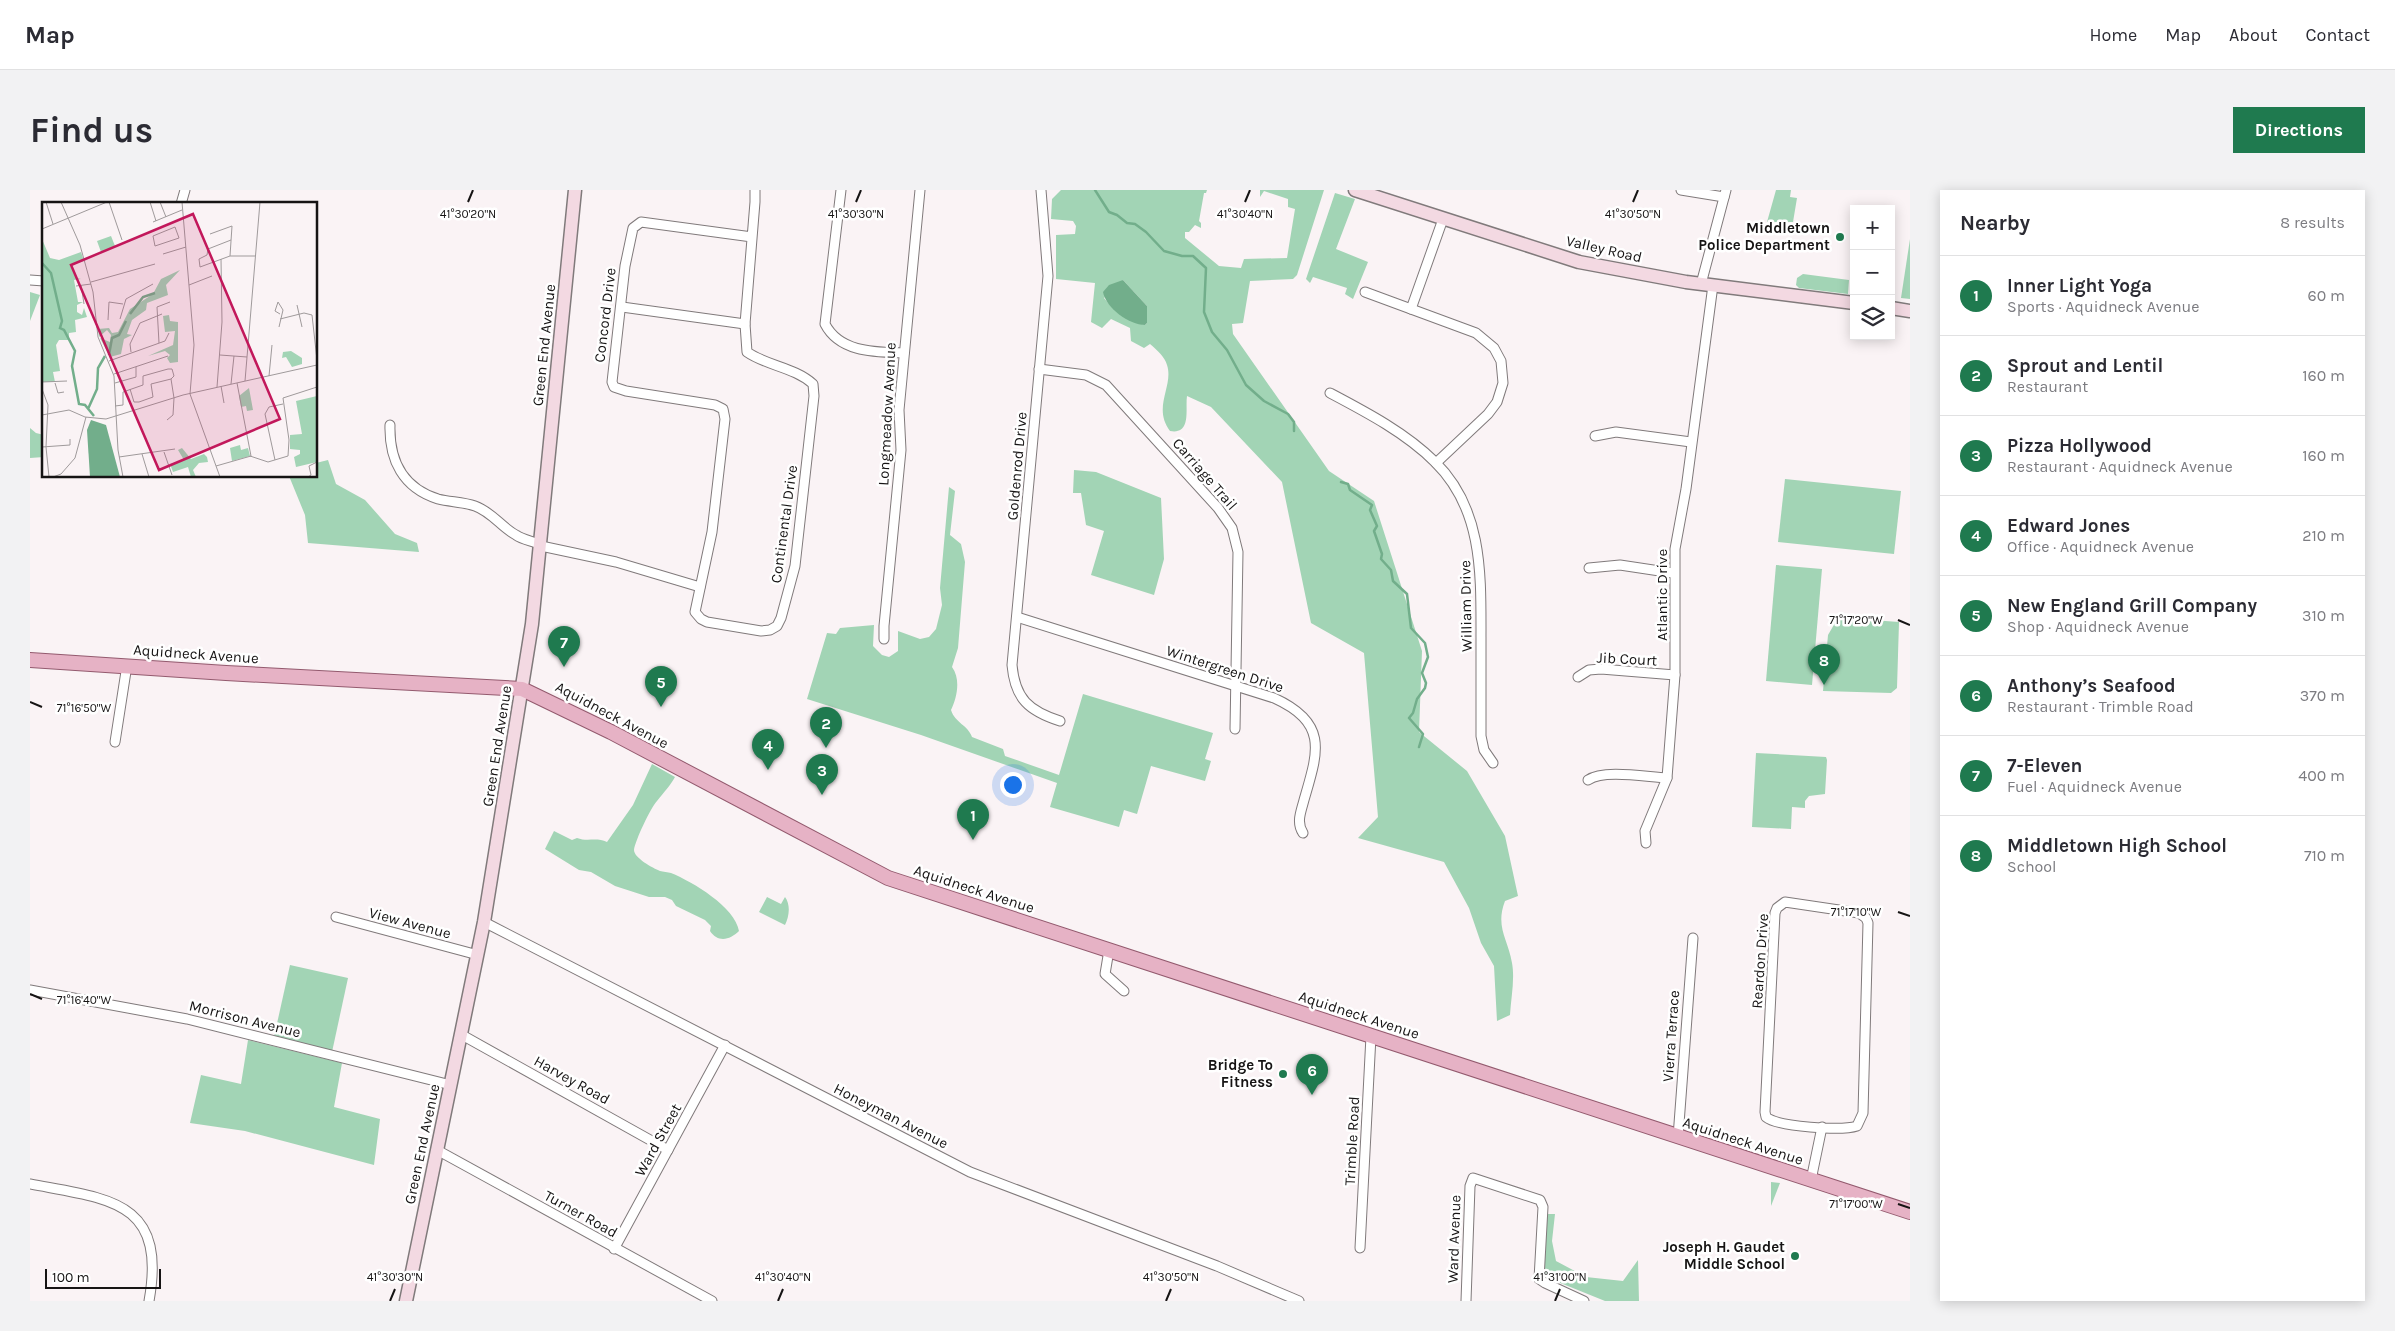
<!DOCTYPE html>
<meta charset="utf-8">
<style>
:root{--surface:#fff;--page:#f2f2f3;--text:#2b2b33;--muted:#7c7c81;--line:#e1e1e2;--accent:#1f7a4f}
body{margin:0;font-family:Karla,sans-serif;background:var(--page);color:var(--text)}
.controls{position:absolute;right:15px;top:15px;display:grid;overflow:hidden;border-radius:0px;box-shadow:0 2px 12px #0003}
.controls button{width:45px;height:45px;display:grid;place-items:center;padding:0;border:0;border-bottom:1px solid var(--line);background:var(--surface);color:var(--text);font:25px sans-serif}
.scale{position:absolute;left:15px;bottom:12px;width:116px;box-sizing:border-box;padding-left:5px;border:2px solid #161414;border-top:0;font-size:14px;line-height:18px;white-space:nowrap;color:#161414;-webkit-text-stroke:4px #fff;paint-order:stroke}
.you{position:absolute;left:982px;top:594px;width:18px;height:18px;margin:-12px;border:4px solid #fff;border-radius:50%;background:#1a73e8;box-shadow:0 0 0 8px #1a73e833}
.badge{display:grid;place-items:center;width:32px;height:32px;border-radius:50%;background:var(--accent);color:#fff;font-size:16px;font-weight:700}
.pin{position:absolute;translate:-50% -41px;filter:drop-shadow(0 1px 2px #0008)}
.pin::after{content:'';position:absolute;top:26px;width:18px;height:15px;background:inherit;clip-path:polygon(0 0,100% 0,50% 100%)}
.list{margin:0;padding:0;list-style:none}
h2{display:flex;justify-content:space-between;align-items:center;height:65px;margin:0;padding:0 20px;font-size:21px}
h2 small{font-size:16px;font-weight:400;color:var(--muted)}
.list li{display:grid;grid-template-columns:32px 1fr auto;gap:15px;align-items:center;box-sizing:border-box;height:80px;padding:0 20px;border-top:1px solid var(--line)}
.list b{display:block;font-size:19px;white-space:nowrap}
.list p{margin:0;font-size:16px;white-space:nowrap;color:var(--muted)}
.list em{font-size:16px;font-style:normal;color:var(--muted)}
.icon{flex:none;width:28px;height:28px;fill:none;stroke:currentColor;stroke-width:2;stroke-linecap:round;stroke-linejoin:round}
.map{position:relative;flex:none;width:1880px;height:1111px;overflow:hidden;border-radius:0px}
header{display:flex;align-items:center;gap:30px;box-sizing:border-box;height:70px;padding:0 25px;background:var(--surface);border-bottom:1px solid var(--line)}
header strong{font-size:24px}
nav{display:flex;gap:28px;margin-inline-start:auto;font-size:18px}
.intro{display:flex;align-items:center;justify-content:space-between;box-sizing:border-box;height:120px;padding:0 30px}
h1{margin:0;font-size:35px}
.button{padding:12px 22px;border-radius:0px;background:var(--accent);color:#fff;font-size:18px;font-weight:700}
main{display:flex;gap:30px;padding:0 30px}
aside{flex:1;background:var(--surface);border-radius:0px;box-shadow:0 2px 12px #0003}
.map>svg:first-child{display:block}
.green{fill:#a2d4b5;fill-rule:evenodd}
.water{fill:#72ae8b}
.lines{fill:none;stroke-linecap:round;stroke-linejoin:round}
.stream{stroke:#72ae8b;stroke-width:2.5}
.street-casing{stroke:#807a7b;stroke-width:11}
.secondary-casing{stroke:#807a7b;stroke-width:15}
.primary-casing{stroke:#935a6e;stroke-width:16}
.street{stroke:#fff;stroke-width:9}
.secondary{stroke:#f3d9e2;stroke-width:12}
.primary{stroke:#e6b2c5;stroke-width:14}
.ticks{fill:none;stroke:#161414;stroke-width:2}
.poi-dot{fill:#1f7a4f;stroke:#fff;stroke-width:2}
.labels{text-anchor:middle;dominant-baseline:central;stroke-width:5;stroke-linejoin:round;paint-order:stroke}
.poi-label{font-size:15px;font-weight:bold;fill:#161414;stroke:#fff;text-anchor:end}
.street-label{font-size:15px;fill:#161414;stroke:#fff}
.inset-river{fill:none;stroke:#72ae8b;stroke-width:2.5}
.inset-road{fill:none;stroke:#9f9a9b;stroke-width:1}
.view{fill:#c2185b;fill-opacity:0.15;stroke:#c2185b;stroke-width:2.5}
.inset-edge{fill:none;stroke:#161414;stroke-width:2.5}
.ticks-label{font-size:12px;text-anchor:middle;fill:#161414;stroke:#fff;stroke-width:5;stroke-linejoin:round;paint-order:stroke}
</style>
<header>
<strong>Map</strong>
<nav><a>Home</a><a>Map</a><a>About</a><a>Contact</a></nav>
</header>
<div class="intro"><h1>Find us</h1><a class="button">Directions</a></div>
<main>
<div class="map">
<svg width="1880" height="1111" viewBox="0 0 1880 1111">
<rect width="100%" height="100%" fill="#faf3f5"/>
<!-- green -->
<g class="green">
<path d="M1031 0H1177L1176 3H1174L1169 31 1171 33V38L1165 35 1159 42H1155V48L1189 76 1211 78 1214 69 1257 68 1265 19 1258 17V9L1234 1 1230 7V0H1294L1267 85 1263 89 1220 91 1213 133 1202 134 1203 144 1299 281 1344 311 1392 461 1389 542 1437 581 1475 646 1488 706 1475 711C1465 737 1478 749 1482 773 1485 789 1481 808 1480 825L1467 831 1464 776 1451 753 1439 718 1414 672 1328 648 1348 627 1334 463 1281 433 1252 292 1181 217 1157 206C1155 219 1162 245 1140 241 1122 217 1144 196 1137 175 1135 167 1127 160 1120 154L1114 158 1101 151 1100 138 1081 129 1072 138 1061 132 1065 93 1026 89V45L1045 44 1046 36 1043 31 1021 29 1022 9ZM1093 90 1117 116V133L1115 135C1097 131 1086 123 1074 108Z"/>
<polygon points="1746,0 1761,0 1760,7 1767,8 1763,32 1737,32"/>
<polygon points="1305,3 1325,9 1306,59 1338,72 1323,109 1315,104 1317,98 1283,87 1280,93 1276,89"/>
<polygon points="1880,49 1880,109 1871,108"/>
<polygon points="1773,84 1819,90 1818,104 1769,98 1766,95 1767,88"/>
<polygon points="0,102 10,105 0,131"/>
<polygon points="0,238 6,243 14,245 14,267 0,268"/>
<polygon points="298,270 306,294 335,310 365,344 387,353 389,362 278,353 275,325 259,286 286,286 286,273"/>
<polygon points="1044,280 1066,282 1131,308 1134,369 1124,405 1061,385 1074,341 1056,335 1051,303 1043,303"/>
<polygon points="1755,289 1871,301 1864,364 1748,352"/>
<path d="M919 297 925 301 920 345 931 354 935 372 928 458 922 477C931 489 927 508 921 520 925 533 938 535 942 547L973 559 975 566 1029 585 1053 504 1183 543 1175 569 1181 571 1175 591 1121 576 1107 624 1094 620 1089 637 1020 617 1027 593 891 545 777 509 797 443 806 444 810 438 844 435 843 456 852 465 859 467 868 461V441L890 449 899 447 906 439 912 415 910 398Z"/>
<polygon points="1746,375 1792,379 1782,495 1736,491"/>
<polygon points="1814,428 1869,432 1867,498 1861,503 1793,501 1798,445 1805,433"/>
<polygon points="1726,563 1796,567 1797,570 1795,604 1779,606 1775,611 1775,618 1762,617 1761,639 1722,637"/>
<path d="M622 574 645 587C640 596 634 602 627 611 621 617 605 651 604 660 604 668 623 678 630 681 633 682 638 682 641 683 663 692 705 717 709 741 700 750 688 753 680 741L681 736 675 730 646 716 642 710 635 707H619L585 696 561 682 549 680 515 659 524 641 542 650 547 648C557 652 567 647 577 652L603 615Z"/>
<path d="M737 707 751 714 755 707C761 715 759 727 755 735L729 722Z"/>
<polygon points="260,775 318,788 302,862 244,847"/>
<polygon points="218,850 312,873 304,917 350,929 344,975 215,941 160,933 171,885 211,894"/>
<polygon points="1741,992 1750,993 1741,1016"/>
<path d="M1517 1024H1525L1522 1051 1526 1071 1556 1087 1593 1091 1608 1070 1609 1111H1575L1518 1088C1508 1078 1516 1038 1517 1024Z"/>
</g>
<!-- water -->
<path class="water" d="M1093 90 1117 116V133L1115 135C1099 135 1076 118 1073 102L1079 95Z"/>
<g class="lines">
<!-- stream -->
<g class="stream">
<polyline points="1065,0 1079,22 1087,25 1097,33 1105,34 1116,42 1134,61 1152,66 1163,66 1176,78 1174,122 1182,142 1197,160 1216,195 1234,211 1258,224 1264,232 1264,241"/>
<polyline points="1311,292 1318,294 1320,300 1342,315 1340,320 1347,336 1344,341 1352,364 1351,369 1361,380 1363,391 1377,404 1381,438 1395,453 1398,467 1392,483 1396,493 1395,498 1387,509 1383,523 1379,528 1393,544 1389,557"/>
</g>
<!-- street casing -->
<g class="street-casing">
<g id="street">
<path d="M811 0 795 134C810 163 846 162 874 163"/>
<path d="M1011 0 1018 86 982 475C985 509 999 521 1030 531"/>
<polyline points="1651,0 1694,7"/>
<polyline points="151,14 155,0"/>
<path d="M722 47 611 32 603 38 595 76 582 192 584 197 596 201 685 215 693 219 695 229 682 342 665 422 671 429 677 432 731 441 740 440 747 436 751 428 765 376 784 206 783 194C764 177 737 176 717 162L715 134 725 12V0"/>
<polyline points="0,90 14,91"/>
<polyline points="1671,94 1696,0"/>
<polyline points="1335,102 1446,143 1464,158 1471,171 1473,193 1467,212 1458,224 1406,273"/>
<polyline points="592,117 715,134"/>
<polyline points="1381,119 1413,29"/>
<polyline points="1009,179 1056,185 1076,195 1188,318 1202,338 1208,362 1205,539"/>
<path d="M1300 203C1336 222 1376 243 1405 272 1453 319 1451 384 1451 447 1451 480 1451 513 1451 546L1454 560 1463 573"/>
<path d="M360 235C359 270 373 298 408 309 420 312 433 312 445 316 462 322 471 337 486 345 493 350 503 351 511 355"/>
<polyline points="1565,246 1586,242 1661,252"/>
<polyline points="511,356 586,372 670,397"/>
<polyline points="1559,378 1590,375 1643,383"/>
<path d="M987 427 1244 508C1299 533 1288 562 1274 610 1271 622 1266 632 1273 643"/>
<polyline points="854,449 854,436 871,260 869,220 890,0"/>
<polyline points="1548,487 1559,480 1571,479 1645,485"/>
<polyline points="85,552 97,475"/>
<path d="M1558 590C1574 579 1616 587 1637 588"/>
<polyline points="1616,653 1615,641 1637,588 1645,485 1645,359 1656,299 1683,95"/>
<path d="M1755 712 1829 723 1836 728 1838 733 1833 923 1827 936C1812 941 1748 937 1736 927L1735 922 1745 723 1747 718Z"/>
<polyline points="306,727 448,765"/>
<polyline points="454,732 940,982 1187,1076 1269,1111"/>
<polyline points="1079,760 1075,784 1094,801"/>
<polyline points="0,800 157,829 421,895"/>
<polyline points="432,845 638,960"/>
<polyline points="1648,947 1663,748"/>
<polyline points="407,960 682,1111"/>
<polyline points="1781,990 1792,937"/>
<path d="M0 994C79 1009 137 1010 119 1111"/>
<polyline points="1330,1058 1341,846"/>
<polyline points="584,1059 695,855"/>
<polyline points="1436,1111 1440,996 1443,988 1510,1010 1513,1017 1509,1089 1515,1093 1554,1111"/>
</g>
</g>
<!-- secondary casing -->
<g class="secondary-casing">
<g id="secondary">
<polyline points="1325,0 1549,72 1656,92 1824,113"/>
<polyline points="1861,118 1880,121"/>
<polyline points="376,1111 454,732 502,434 545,0"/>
</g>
</g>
<!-- primary casing -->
<g class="primary-casing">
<polyline id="primary" points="0,470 196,483 492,499 581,542 858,688 1880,1022"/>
</g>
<!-- street -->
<use href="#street" class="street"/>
<!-- secondary -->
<use href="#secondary" class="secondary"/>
<!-- primary -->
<use href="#primary" class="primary"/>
</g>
<!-- ticks -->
<path class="ticks" d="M438 12 443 0M826 12 831 0M1215 12 1220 0M1603 12 1608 0M1868 430 1880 435M0 512 12 517M1868 722 1880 726M0 804 12 809M1868 1014 1880 1018M360 1111 365 1099M748 1111 753 1099M1136 1111 1141 1099M1525 1111 1530 1099"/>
<!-- markers -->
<g class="poi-dot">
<circle cx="1810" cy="47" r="5"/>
<circle cx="1253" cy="884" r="5"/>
<circle cx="1765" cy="1066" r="5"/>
</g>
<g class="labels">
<!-- poi labels -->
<g class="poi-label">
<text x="1800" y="38">Middletown<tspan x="1800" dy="17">Police Department</tspan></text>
<text x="1243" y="875">Bridge To<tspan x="1243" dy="17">Fitness</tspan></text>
<text x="1755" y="1057">Joseph H. Gaudet<tspan x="1755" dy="17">Middle School</tspan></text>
</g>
<!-- street labels -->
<g class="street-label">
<text transform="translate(1574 59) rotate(13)">Valley Road</text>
<text transform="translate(575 125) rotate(-83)">Concord Drive</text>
<text transform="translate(514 155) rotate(-84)">Green End Avenue</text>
<text transform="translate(857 224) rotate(-87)">Longmeadow Avenue</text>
<text transform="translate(987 276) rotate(-85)">Goldenrod Drive</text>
<text transform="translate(1175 284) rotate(49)">Carriage Trail</text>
<text transform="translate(754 334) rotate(-82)">Continental Drive</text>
<text transform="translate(1632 405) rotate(-90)">Atlantic Drive</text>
<text transform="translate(1436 416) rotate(-91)">William Drive</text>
<text transform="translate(166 464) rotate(4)">Aquidneck Avenue</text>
<text transform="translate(1597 469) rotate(3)">Jib Court</text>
<text transform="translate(1195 479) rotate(18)">Wintergreen Drive</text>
<text transform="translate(582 525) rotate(28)">Aquidneck Avenue</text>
<text transform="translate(467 556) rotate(-81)">Green End Avenue</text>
<text transform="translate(944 699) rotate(18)">Aquidneck Avenue</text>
<text transform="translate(380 733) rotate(15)">View Avenue</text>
<text transform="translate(1730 771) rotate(-86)">Reardon Drive</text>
<text transform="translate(1329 825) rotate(18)">Aquidneck Avenue</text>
<text transform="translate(215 829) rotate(14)">Morrison Avenue</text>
<text transform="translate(1641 846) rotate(-86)">Vierra Terrace</text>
<text transform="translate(542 890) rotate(29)">Harvey Road</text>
<text transform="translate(861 926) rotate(27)">Honeyman Avenue</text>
<text transform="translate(628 950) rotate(-61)">Ward Street</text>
<text transform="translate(1322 951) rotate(-87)">Trimble Road</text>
<text transform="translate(1713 951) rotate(18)">Aquidneck Avenue</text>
<text transform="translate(392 954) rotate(-78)">Green End Avenue</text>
<text transform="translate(551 1024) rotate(29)">Turner Road</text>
<text transform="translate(1424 1049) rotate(-88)">Ward Avenue</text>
</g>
</g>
<!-- overview -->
<g transform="translate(12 12)">
<rect width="275" height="275" fill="#faf3f5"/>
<path d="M69 34 73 44 59 50 55 39ZM0 37 8 56 17 58 39 50 42 59 28 63 35 76 39 77 32 78 36 100H41L35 103V110L40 113 42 106 45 115 33 118 34 130 27 131V138H17L14 143 18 169 11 170 13 180H0ZM138 68 124 83 126 93 105 101 104 108 90 118 85 132 90 133 82 137 79 152 68 155 58 136 68 140 69 133 65 128 57 135 56 127 67 126 70 131 76 130 88 107 111 92 119 77ZM127 113 128 119 136 120V160L128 161 125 156 128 153 123 149 106 154 131 143 133 129 123 130 121 114ZM249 149 260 156V162L250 165 244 155 240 156 241 150ZM207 186 211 208 205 209 204 204 199 205 197 194ZM275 194V260L254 265 252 255 258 252V248L248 247V233L260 232 254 199ZM198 243 199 248 206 246 208 254 190 259 188 246ZM140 246 149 257 162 252 165 255 166 260 157 261 151 268 154 275H149L146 265 131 270 128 262 142 258 136 248Z" fill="#a2d4b5"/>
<path d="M49 218 64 223 78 275H48L45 228Z" fill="#72ae8b"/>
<path class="inset-river" d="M0 61 9 71 20 119 18 126 22 128 33 149 30 164 37 202 43 203 52 214M88 112 101 95 113 91M67 153 70 136 77 133 84 119M46 207 55 187 56 166 63 154"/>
<path class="inset-road" d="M4 0 11 22M19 0 38 43 51 90 56 135 72 174 76 248 81 275M67 0 80 38M108 0 114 19M118 0 124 15M140 0 152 143 148 192 178 275M111 20 140 8M133 25 137 36 113 44 111 34ZM0 27 65 0M168 32 190 24 188 54M189 38 166 47 165 53 157 57 158 65 188 54H213M121 52 144 45M49 80 113 62M39 83 42 102M147 83 170 74M34 84 49 82M255 103 260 125M78 117 84 97 111 82M238 117 262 111 270 113 275 158M66 118 67 100 81 102M237 125 241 108 236 100 233 109 238 112M117 141 115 105 128 100M89 150 88 142 98 121 120 112M178 153 205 155M67 159 123 139 127 131M72 172 126 154M227 174 230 143M203 179 218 0M0 180 25 179M13 181 16 191 22 190M73 181 94 175V165M189 182 192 154M179 184 182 201M175 185 180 120 179 57M0 187 6 203 4 245 7 275M88 187 92 200H97L111 195 109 182 129 177M73 204 81 203V190L101 183V174L126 167H130L132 174 129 177 132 196M0 213 27 208 43 215 64 217 141 193 275 163M125 218 131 213 132 196M0 245 28 243V237M122 250 130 273M100 252 107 275M208 254 226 260 246 254 247 238 241 196 275 185M77 255 133 247M233 258 223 212 227 205 241 202M174 264 209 254 195 181M11 275 19 272 33 256 44 215M266 275 269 273 267 264 275 260"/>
<path class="view" d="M151 12 238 217 117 268 29 63Z"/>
<rect width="275" height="275" class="inset-edge"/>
</g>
<g class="ticks-label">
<text x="438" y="28">41°30'20"N</text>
<text x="826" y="28">41°30'30"N</text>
<text x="1215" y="28">41°30'40"N</text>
<text x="1603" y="28">41°30'50"N</text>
<text x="1826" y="434">71°17'20"W</text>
<text x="54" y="522">71°16'50"W</text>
<text x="1826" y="726">71°17'10"W</text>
<text x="54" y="814">71°16'40"W</text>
<text x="1826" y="1018">71°17'00"W</text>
<text x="365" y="1091">41°30'30"N</text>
<text x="753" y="1091">41°30'40"N</text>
<text x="1141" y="1091">41°30'50"N</text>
<text x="1530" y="1091">41°31'00"N</text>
</g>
</svg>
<div class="controls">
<button>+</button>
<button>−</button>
<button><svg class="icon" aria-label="layers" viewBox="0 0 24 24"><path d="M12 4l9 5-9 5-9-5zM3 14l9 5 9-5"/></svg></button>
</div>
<div class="scale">100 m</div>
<div class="you"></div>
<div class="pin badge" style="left:943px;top:650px">1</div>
<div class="pin badge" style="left:796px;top:558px">2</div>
<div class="pin badge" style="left:792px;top:605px">3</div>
<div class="pin badge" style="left:738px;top:580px">4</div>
<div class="pin badge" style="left:631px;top:517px">5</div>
<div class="pin badge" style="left:1282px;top:905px">6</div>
<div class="pin badge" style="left:534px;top:477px">7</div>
<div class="pin badge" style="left:1794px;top:495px">8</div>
</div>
<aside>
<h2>Nearby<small>8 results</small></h2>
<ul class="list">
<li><span class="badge">1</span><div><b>Inner Light Yoga</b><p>Sports · Aquidneck Avenue</p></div><em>60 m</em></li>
<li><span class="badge">2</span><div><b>Sprout and Lentil</b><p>Restaurant</p></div><em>160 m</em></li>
<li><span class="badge">3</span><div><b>Pizza Hollywood</b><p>Restaurant · Aquidneck Avenue</p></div><em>160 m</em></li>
<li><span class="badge">4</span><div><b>Edward Jones</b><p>Office · Aquidneck Avenue</p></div><em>210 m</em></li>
<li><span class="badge">5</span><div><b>New England Grill Company</b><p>Shop · Aquidneck Avenue</p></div><em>310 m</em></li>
<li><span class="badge">6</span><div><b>Anthony’s Seafood</b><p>Restaurant · Trimble Road</p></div><em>370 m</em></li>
<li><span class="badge">7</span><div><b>7-Eleven</b><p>Fuel · Aquidneck Avenue</p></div><em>400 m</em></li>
<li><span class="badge">8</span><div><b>Middletown High School</b><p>School</p></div><em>710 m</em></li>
</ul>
</aside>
</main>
